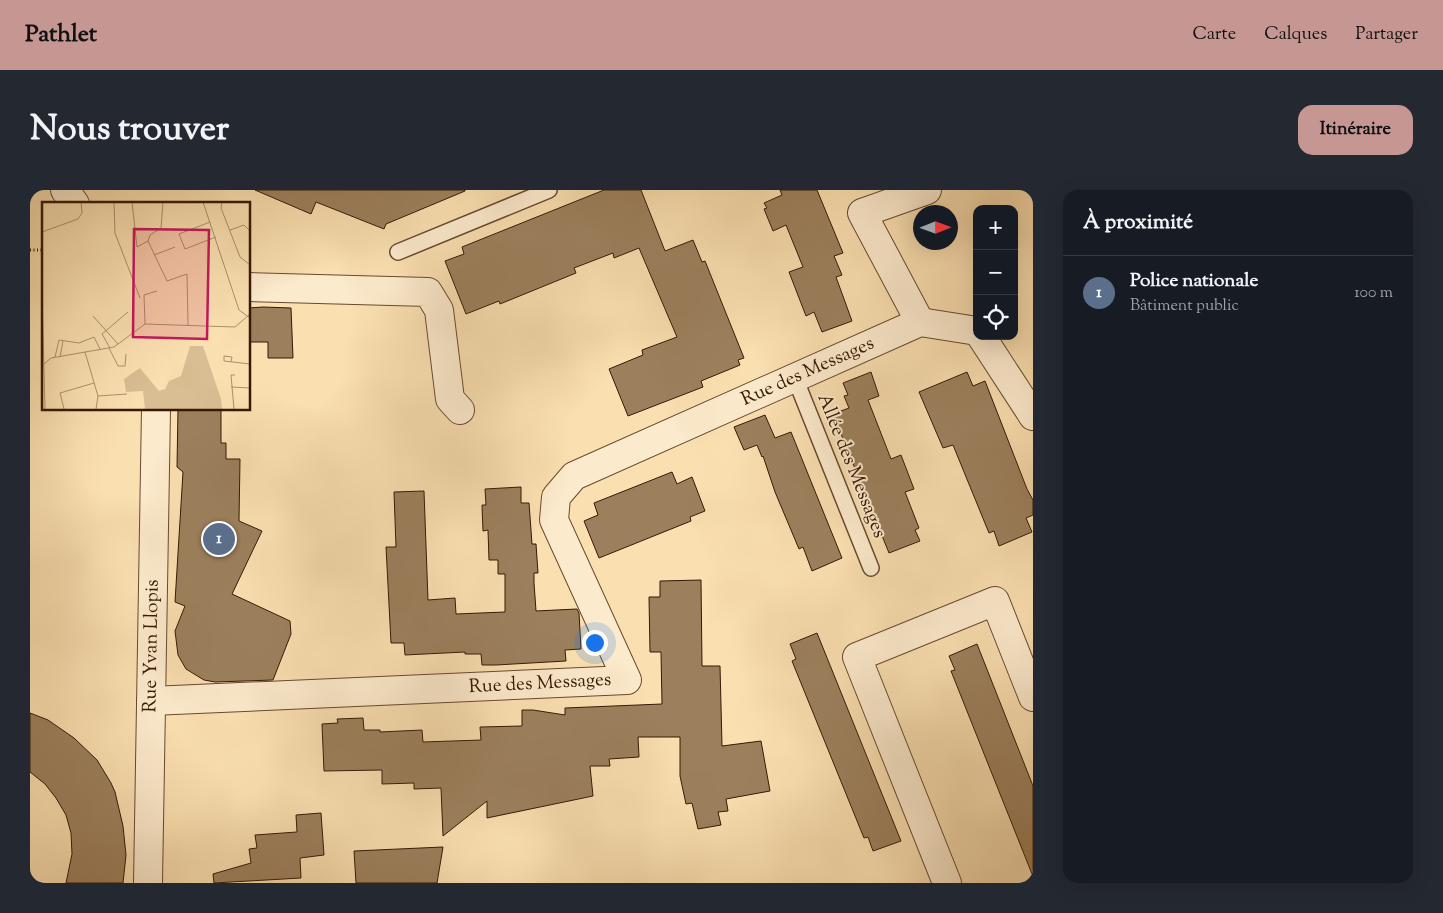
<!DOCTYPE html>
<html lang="fr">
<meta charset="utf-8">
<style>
:root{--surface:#171b24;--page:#242831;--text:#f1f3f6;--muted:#9ea1a6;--line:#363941;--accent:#c59692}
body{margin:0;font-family:"Sorts Mill Goudy",serif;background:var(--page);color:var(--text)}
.controls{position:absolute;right:15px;top:15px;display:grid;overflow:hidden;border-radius:10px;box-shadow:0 5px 20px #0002}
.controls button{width:45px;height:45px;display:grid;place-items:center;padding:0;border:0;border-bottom:1px solid var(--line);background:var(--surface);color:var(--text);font:25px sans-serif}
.compass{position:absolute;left:883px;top:15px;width:45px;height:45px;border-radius:50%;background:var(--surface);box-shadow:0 5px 20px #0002;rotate:89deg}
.you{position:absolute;left:564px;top:452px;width:18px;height:18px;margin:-12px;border:4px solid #fff;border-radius:50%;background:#1a73e8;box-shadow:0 0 0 8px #1a73e833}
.badge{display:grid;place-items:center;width:32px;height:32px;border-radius:50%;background:var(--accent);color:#fff;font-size:16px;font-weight:700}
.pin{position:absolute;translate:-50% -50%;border:2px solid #fff;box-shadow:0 1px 5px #0006}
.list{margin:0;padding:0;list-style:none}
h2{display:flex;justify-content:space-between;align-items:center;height:65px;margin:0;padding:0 20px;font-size:21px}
h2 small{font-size:16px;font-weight:400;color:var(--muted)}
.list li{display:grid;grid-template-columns:32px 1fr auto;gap:15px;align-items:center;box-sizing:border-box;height:75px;padding:0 20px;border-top:1px solid var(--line)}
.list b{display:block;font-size:19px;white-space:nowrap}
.list p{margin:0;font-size:16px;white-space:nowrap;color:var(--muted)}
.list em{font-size:16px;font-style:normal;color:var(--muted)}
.icon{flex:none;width:28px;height:28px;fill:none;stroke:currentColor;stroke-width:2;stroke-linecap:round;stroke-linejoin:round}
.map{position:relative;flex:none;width:1003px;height:693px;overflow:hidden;border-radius:15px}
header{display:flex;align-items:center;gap:30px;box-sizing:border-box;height:70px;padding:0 25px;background:var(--accent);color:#111}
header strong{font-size:24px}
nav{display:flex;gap:28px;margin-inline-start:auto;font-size:18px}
.intro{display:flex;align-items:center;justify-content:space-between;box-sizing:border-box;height:120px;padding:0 30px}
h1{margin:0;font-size:35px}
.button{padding:12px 22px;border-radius:15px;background:var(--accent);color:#111;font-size:18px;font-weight:700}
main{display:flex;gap:30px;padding:0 30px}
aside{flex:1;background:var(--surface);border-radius:15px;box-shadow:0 5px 20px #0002}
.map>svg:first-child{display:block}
.building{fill:#9c805d;stroke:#361904}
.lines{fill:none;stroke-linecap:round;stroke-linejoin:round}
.service-casing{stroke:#674a2f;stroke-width:18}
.minor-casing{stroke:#674a2f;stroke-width:30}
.path{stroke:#361904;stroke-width:3;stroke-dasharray:1 2.5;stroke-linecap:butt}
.service{stroke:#fceacc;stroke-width:15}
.minor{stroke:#fceacc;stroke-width:28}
.labels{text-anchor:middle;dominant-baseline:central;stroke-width:4;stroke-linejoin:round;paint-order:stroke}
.street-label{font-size:19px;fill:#361904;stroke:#fceacc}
.inset-road{fill:none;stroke:#ac906b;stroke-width:1}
.view{fill:#c2185b;fill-opacity:0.15;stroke:#c2185b;stroke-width:2.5}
.inset-edge{fill:none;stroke:#361904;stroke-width:2.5}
</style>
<header>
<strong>Pathlet</strong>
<nav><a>Carte</a><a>Calques</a><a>Partager</a></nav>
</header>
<div class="intro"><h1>Nous trouver</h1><a class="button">Itinéraire</a></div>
<main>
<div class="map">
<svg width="1003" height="693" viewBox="0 0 1003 693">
<rect width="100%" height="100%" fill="#fadfb0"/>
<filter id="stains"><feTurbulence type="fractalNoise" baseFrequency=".004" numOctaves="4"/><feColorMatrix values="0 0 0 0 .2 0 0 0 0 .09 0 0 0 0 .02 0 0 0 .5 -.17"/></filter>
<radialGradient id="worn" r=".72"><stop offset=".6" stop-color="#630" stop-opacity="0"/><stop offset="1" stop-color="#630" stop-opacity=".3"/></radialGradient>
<!-- building -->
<g class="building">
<polygon points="225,0 435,0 435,1 356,34 354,39 286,12 281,24"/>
<polygon points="574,0 611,0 635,61 663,50 672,72 675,71 714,168 708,170 710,175 671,191 673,197 598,226 579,179 613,165 612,160 647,147 609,58 584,68 583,63 544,78 546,83 470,114 469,111 436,124 415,71 434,64 432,57"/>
<polygon points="750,0 787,0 813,63 804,66 812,85 806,87 822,131 792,142 784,122 776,126 759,82 773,77 756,35 743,41 734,19 737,18 734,13 752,5"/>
<polygon points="233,117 261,118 263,168 238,168 238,152 219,152 219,118"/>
<polygon points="841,182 849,206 838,210 861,269 871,265 884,299 875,302 889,338 885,340 890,351 859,363 803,224 819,218 814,206 818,205 813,193"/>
<polygon points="937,182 943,196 955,191 997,299 1003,310 1003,325 996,328 1002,342 969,356 964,341 959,343 923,255 913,258 889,202"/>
<polygon points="148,219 191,219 191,253 196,253 196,269 210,269 209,331 232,341 202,404 260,431 261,444 243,490 185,492 174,490 156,479 148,465 145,441 155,416 145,412 153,282 147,277"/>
<polygon points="735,225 745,248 761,242 812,368 782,381 773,357 769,359 745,302 733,266 732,267 727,255 714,260 704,237"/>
<polygon points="642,282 647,294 662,287 675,321 660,327 661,331 569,368 554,331 568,325 564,313"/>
<polygon points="491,297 491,313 499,313 502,354 506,354 508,383 504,383 504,393 506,421 547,419 549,423 551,459 535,460 536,471 466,475 452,475 451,464 435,464 435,462 375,465 374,453 361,453 356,357 366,357 364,302 394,301 398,410 425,408 426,424 475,422 475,384 468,384 468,370 459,370 458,340 453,341 452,315 456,315 455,299"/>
<polygon points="671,390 672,476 690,476 692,556 731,551 740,601 696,609 698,621 688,622 691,635 668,639 662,613 656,614 650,586 650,547 608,547 609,567 579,569 580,576 560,576 563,606 457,628 457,611 413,646 411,598 384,599 384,593 352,594 352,580 294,581 292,534 308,533 307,529 333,528 334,540 350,540 350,542 392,540 393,552 451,550 450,537 492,536 492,520 503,520 535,525 535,518 632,514 631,462 620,462 619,407 630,407 630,391"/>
<polygon points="787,443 871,651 843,661 838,647 834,648 762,471 766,469 760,454"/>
<polygon points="947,454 1003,596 1003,684 1002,684 921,481 925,480 919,466"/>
<polygon points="0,523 18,530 44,548 67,570 81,593 85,602 93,636 96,665 93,693 36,693 42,664 41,643 36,625 26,608 15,594 0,582"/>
<polygon points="291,623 294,665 270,668 271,688 184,693 183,684 221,673 219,659 227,658 225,645 267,642 266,625"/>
<polygon points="413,657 407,693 326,693 324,661"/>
</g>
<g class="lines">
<!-- service casing -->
<g class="service-casing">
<g id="service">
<polyline points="368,62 519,0"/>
<polyline points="765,188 841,378"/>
</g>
</g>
<!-- minor casing -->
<g class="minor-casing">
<g id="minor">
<polyline points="35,0 45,14"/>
<polyline points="219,97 398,102 409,120 420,209 430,220"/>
<polyline points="890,132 832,23 897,0"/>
<polyline points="951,146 1003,226"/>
<polyline points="121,511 597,490 524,330 526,307 544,286 890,132 947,141"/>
<polyline points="118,693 126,219"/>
<polyline points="917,693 827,467 965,411 1003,507"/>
</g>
</g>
<!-- path -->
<polyline class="path" points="0,60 14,60"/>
<!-- service -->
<use href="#service" class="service"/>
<!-- minor -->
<use href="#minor" class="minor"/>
</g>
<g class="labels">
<!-- street labels -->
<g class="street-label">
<text transform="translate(778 182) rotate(-24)">Rue des Messages</text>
<text transform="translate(821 276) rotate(68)">Allée des Messages</text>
<text transform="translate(122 456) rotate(-89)">Rue Yvan Llopis</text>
<text transform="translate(510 494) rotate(-3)">Rue des Messages</text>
</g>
</g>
<!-- overview -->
<g transform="translate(12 12)">
<rect width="208" height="208" fill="#fadfb0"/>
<path d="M148 144H161L179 197 180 207H103L101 189 84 190 82 177 98 166 117 189 123 187 127 179 139 174Z" fill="#d9bd93"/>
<path class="inset-road" d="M72 0 73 31 98 96M90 0 95 45 106 39M121 0 119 26 108 33 106 39 125 79 145 72 146 123M161 0 197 108 208 116M180 0 179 6 198 55 208 63M168 20 137 32 143 47 174 35M188 28 202 23 208 29M0 30 36 17 40 11 39 0M112 53 133 45M0 92 3 207M51 114 76 142M103 122 102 93 115 89M67 146 76 164H83L84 152M68 146 60 132 86 110M43 150 56 194 54 207M13 155 17 138 37 141 52 135 58 147M18 155 21 139M189 160 190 155 182 154V159L208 162M2 162 9 156 72 145 103 122 193 125 207 113M189 185 208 186M56 194 85 192M22 207 18 191 52 181M192 207 189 173H193"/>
<path class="view" d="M92 27 167 28 165 137 91 135Z"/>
<rect width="208" height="208" class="inset-edge"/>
</g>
<rect width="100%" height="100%" filter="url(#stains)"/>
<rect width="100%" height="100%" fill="url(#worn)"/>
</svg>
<div class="controls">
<button>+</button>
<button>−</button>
<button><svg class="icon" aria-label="locate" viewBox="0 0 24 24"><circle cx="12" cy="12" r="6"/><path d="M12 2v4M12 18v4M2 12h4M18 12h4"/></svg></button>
</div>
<svg class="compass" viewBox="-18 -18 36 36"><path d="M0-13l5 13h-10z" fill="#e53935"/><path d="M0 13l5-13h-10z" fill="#9ea1a6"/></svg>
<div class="you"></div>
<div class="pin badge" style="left:189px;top:349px;background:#5c6f8a">1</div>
</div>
<aside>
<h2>À proximité<small></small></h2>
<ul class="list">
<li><span class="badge" style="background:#5c6f8a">1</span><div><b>Police nationale</b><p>Bâtiment public</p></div><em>100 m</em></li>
</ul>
</aside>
</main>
